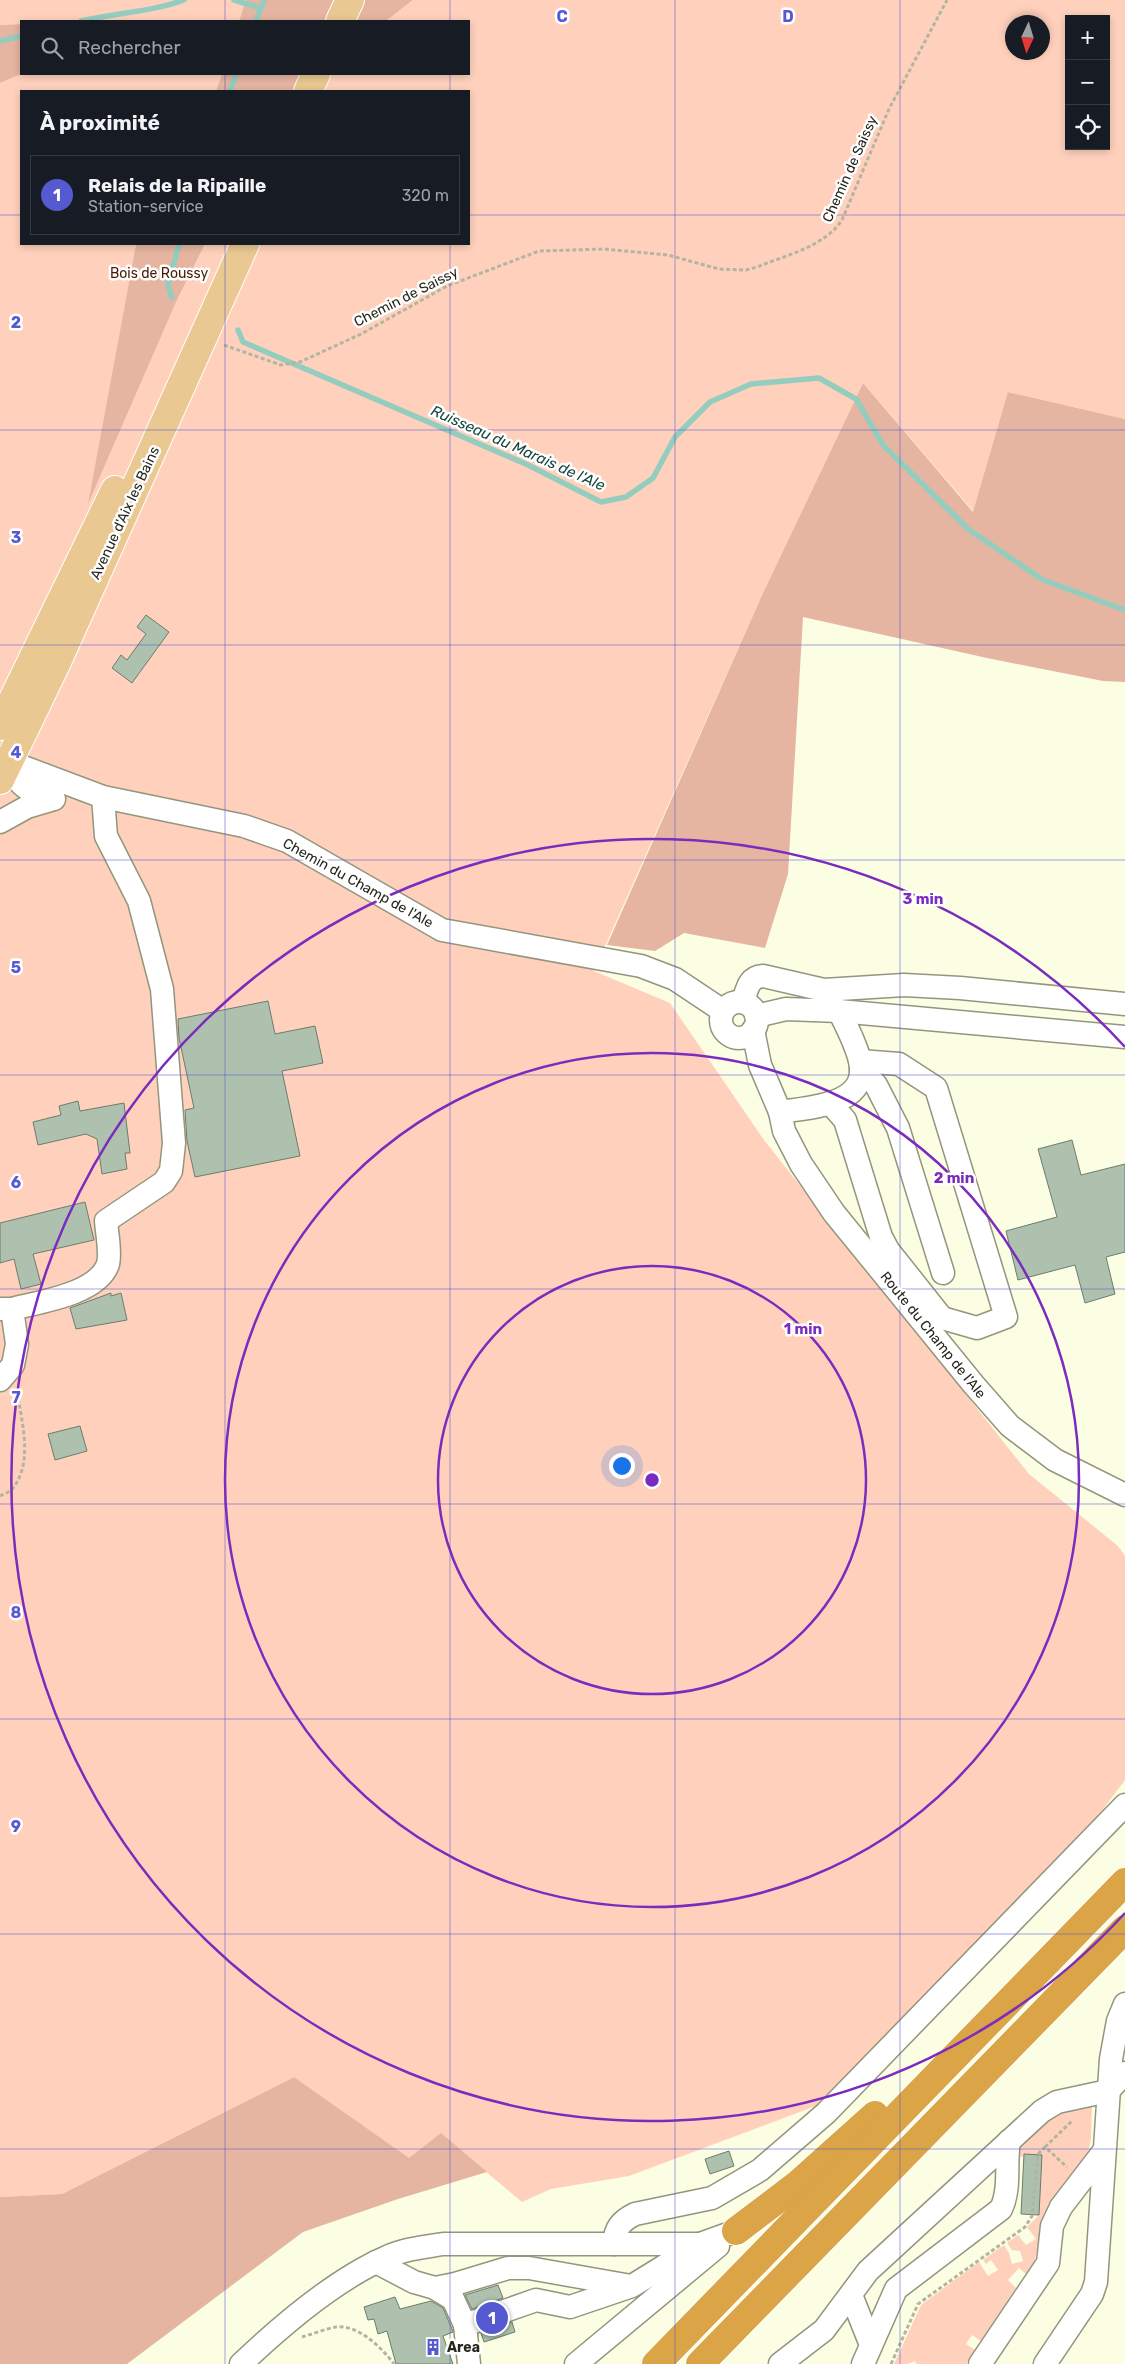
<!DOCTYPE html>
<html lang="fr">
<meta charset="utf-8">
<style>
:root{--surface:#171b24;--page:#20242c;--text:#f1f3f6;--muted:#9ea1a6;--line:#363941;--accent:#565ad1}
body{margin:0;font-family:Rubik,sans-serif;background:var(--page);color:var(--text)}
.controls{position:absolute;right:15px;top:15px;display:grid;overflow:hidden;border-radius:0px;box-shadow:0 2px 8px #0003}
.controls button{width:45px;height:45px;display:grid;place-items:center;padding:0;border:0;border-bottom:1px solid var(--line);background:var(--surface);color:var(--text);font:25px sans-serif}
.compass{position:absolute;left:1005px;top:15px;width:45px;height:45px;border-radius:50%;background:var(--surface);box-shadow:0 2px 8px #0003;rotate:184deg}
.you{position:absolute;left:621px;top:1465px;width:18px;height:18px;margin:-12px;border:4px solid #fff;border-radius:50%;background:#1a73e8;box-shadow:0 0 0 8px #1a73e833}
.badge{display:grid;place-items:center;width:32px;height:32px;border-radius:50%;background:var(--accent);color:#fff;font-size:16px;font-weight:700}
.pin{position:absolute;translate:-50% -50%;border:2px solid #fff;box-shadow:0 1px 5px #0006}
.list{margin:0;padding:0;list-style:none}
h2{display:flex;justify-content:space-between;align-items:center;height:65px;margin:0;padding:0 20px;font-size:21px}
h2 small{font-size:16px;font-weight:400;color:var(--muted)}
.list li{display:grid;grid-template-columns:32px 1fr auto;gap:15px;align-items:center;box-sizing:border-box;height:80px;margin:0 10px 10px;padding:0 10px;border:1px solid var(--line);border-radius:0px}
.list b{display:block;font-size:19px;white-space:nowrap}
.list p{margin:0;font-size:16px;white-space:nowrap;color:var(--muted)}
.list em{font-size:16px;font-style:normal;color:var(--muted)}
.icon{flex:none;width:28px;height:28px;fill:none;stroke:currentColor;stroke-width:2;stroke-linecap:round;stroke-linejoin:round}
.map{position:relative;flex:none;width:1125px;height:2364px;overflow:hidden}
.search{position:absolute;background:var(--surface);box-shadow:0 2px 8px #0003;left:20px;top:20px;width:450px;height:55px;display:flex;align-items:center;gap:12px;box-sizing:border-box;padding:0 18px;border-radius:0px;color:var(--muted);font-size:19px}
.panel{position:absolute;background:var(--surface);box-shadow:0 2px 8px #0003;left:20px;top:90px;width:450px;height:155px;border-radius:0px}
.map>svg:first-child{display:block}
.green{fill:#ffd1bd;fill-rule:evenodd}
.forest{fill:#e5b5a1}
.lines{fill:none;stroke-linecap:round;stroke-linejoin:round}
.stream{stroke:#94cdbe;stroke-width:5.5}
.building{fill:#aec1ae;stroke:#6b7d6b}
.minor-casing{stroke:#93957d;stroke-width:25}
.major-casing{stroke:#fff;stroke-width:30}
.highway-casing{stroke:#fff;stroke-width:30}
.path{stroke:#b3b5a0;stroke-width:3;stroke-dasharray:4 2.5;stroke-linecap:butt}
.minor{stroke:#fff;stroke-width:22}
.major{stroke:#e9c891;stroke-width:28}
.highway{stroke:#daa447;stroke-width:28}
.grid{fill:none;stroke:#565ad1;stroke-width:1;stroke-opacity:0.55}
.ring{fill:none;stroke:#7b2cbf;stroke-width:2.5}
.labels{text-anchor:middle;dominant-baseline:central;stroke-width:5;stroke-linejoin:round;paint-order:stroke}
.street-label{font-size:14px;fill:#26271d;stroke:#fff}
.park-label{font-size:14px;fill:#471c06;stroke:#fff}
.poi-label{font-size:14px;font-weight:bold;fill:#26271d;stroke:#fff;text-anchor:start}
.water-label{font-size:15px;font-style:italic;fill:#16483e;stroke:#fff}
.grid-label{font-size:16px;text-anchor:middle;font-weight:bold;fill:#565ad1;stroke:#fff;stroke-width:5;stroke-linejoin:round;paint-order:stroke}
.centre{fill:#7b2cbf;stroke:#fff;stroke-width:2.5}
.ring-label{font-size:15px;text-anchor:middle;font-weight:bold;fill:#7b2cbf;stroke:#fff;stroke-width:5;stroke-linejoin:round;paint-order:stroke}
</style>
<div class="map">
<svg width="1125" height="2364" viewBox="0 0 1125 2364">
<rect width="100%" height="100%" fill="#fcfee4"/>
<!-- green -->
<g class="green">
<polygon points="0,0 246,0 239,21 21,21 21,24 0,25"/>
<path d="M413 0H1125V419L1009 392 974 512 863 383 762 595 594 971 670 1003 764 1140 1029 1474 1118 1546 1125 1556V1780L1089 1828 821 2104 629 2176 551 2189 522 2202 441 2134 409 2159 294 2077 62 2194 0 2197V83L21 74H222L216 91H21V244H136L89 501 177 300 205 244H469V91H295L318 74H469V21H386ZM1069 19H1106V146H1069ZM1012 22H1042V52H1012Z"/>
<polygon points="1092,2105 1091,2139 1087,2157 1044,2213 1034,2265 1026,2274 1019,2268 1008,2280 1016,2288 981,2341 972,2335 966,2344 975,2350 966,2364 916,2364 915,2361 908,2364 894,2364 921,2305 979,2262 988,2276 998,2270 991,2260 986,2264 983,2260 1004,2245 1009,2253 1012,2264 1023,2261 1020,2251 1012,2250 1007,2243 1018,2235 1026,2245 1036,2239 1027,2227 1038,2216 1041,2155 1017,2157 1021,2141 1054,2113"/>
</g>
<!-- forest -->
<g class="forest">
<polygon points="246,0 413,0 386,21 239,21"/>
<polygon points="21,24 21,74 0,83 0,25"/>
<polygon points="222,74 318,74 295,91 216,91"/>
<polygon points="136,244 205,244 177,300 88,504"/>
<polygon points="863,383 973,512 1008,392 1125,419 1125,682 1103,681 987,658 803,617 788,874 765,948 684,933 655,951 607,945 762,595"/>
<polygon points="294,2077 409,2158 441,2133 487,2172 398,2199 303,2232 127,2364 0,2364 0,2197 62,2194"/>
</g>
<g class="lines">
<!-- stream -->
<g class="stream">
<polyline points="234,0 261,8"/>
<path d="M81 21C115 13 151 12 184 0"/>
<polyline points="256,21 264,0"/>
<polyline points="0,41 21,36"/>
<polyline points="230,91 236,74"/>
<polyline points="172,298 168,285 179,244"/>
<polyline points="238,330 243,342 528,465 601,502 626,497 653,478 675,437 710,402 751,384 819,378 856,399 883,445 968,529 1043,580 1125,610"/>
</g>
</g>
<!-- building -->
<g class="building">
<polygon points="146,615 169,632 132,683 112,668 121,655 127,660 146,634 137,627"/>
<polygon points="268,1001 275,1034 315,1026 323,1063 282,1071 300,1156 195,1177 187,1141 185,1110 194,1108 179,1038 178,1019"/>
<polygon points="78,1101 80,1111 124,1103 130,1153 125,1153 127,1169 102,1174 97,1139 86,1134 38,1145 33,1122 61,1115 59,1106"/>
<polygon points="1072,1140 1081,1175 1125,1164 1125,1252 1106,1257 1115,1294 1085,1303 1075,1265 1018,1280 1006,1231 1057,1217 1038,1149"/>
<polygon points="85,1202 94,1240 33,1254 41,1284 21,1289 14,1259 0,1263 0,1223"/>
<polygon points="111,1293 111,1296 121,1293 127,1320 76,1329 70,1308"/>
<polygon points="80,1426 87,1451 55,1460 48,1434"/>
<polygon points="729,2151 734,2166 710,2174 705,2159"/>
<polygon points="1024,2154 1042,2155 1039,2215 1021,2214"/>
<polygon points="498,2285 503,2298 472,2309 465,2295"/>
<polygon points="395,2297 400,2309 431,2301 443,2308 452,2329 453,2332 443,2336 453,2364 396,2364 387,2331 378,2334 374,2319 368,2320 364,2307"/>
<polygon points="512,2322 515,2332 484,2342 481,2333"/>
</g>
<g class="lines">
<!-- minor casing -->
<g class="minor-casing">
<g id="minor">
<path d="M8 754C17 786 22 789 53 799"/>
<polyline points="10,762 103,797 244,826 287,841 442,930 641,966 675,979 723,1011"/>
<polyline points="0,822 27,807 54,799"/>
<path d="M743 1002C747 990 748 977 763 976L824 990 904 985 960 988 1125 1004"/>
<circle cx="739" cy="1020" r="18"/>
<polyline points="756,1016 786,1009 839,1011 1125,1037"/>
<polyline points="753,1030 760,1065 780,1112 784,1131 801,1164 834,1213 974,1385 1010,1426 1055,1460 1125,1495"/>
<polyline points="861,1069 876,1085 898,1128 943,1273"/>
<polyline points="830,1103 845,1120 881,1237 888,1250 942,1318 977,1328 1006,1317 936,1088 899,1064 860,1061"/>
<path d="M780 1112C809 1107 870 1106 860 1061 856 1044 847 1027 839 1011"/>
<path d="M0 1309H12C39 1302 98 1294 108 1264 111 1253 107 1234 106 1221L164 1182 171 1171 174 1143 162 989 139 901 106 836 103 797"/>
<polyline points="0,1380 13,1365 17,1344 12,1309"/>
<path d="M614 2244C615 2228 621 2221 635 2214L712 2198 760 2170 826 2113 1125 1805"/>
<polyline points="376,2262 414,2282 435,2288 453,2299 465,2325"/>
<polyline points="435,2288 455,2284 508,2268 529,2268 631,2286"/>
<polyline points="851,2295 871,2345"/>
<path d="M241 2364C281 2326 336 2279 387 2257 404 2249 424 2247 443 2244H700"/>
<polyline points="469,2364 465,2325 536,2300 570,2307 632,2286 700,2244 736,2231"/>
<polyline points="576,2364 718,2246"/>
<polyline points="780,2364 824,2330 868,2271 1042,2111 1057,2102 1108,2091 1125,2073"/>
<path d="M863 2364 896 2289 1001 2209C1011 2188 1005 2163 1009 2141"/>
<polyline points="980,2364 1048,2263 1052,2226 1061,2207 1104,2151"/>
<polyline points="1045,2364 1092,2294 1096,2282 1111,2059 1118,2021 1125,2004"/>
</g>
</g>
<!-- major casing -->
<g class="major-casing">
<g id="major">
<polyline points="340,21 350,0"/>
<polyline points="308,91 316,74"/>
<polyline points="0,726 115,490"/>
<polyline points="0,780 56,664 245,244"/>
</g>
</g>
<!-- highway casing -->
<g class="highway-casing">
<g id="highway">
<polyline points="736,2231 798,2184 875,2115"/>
<polyline points="656,2364 1125,1882"/>
<polyline points="700,2364 1125,1929"/>
</g>
</g>
<!-- path -->
<g class="path">
<path d="M224 345 281 365 300 362 361 334 447 286 539 251 604 249 668 255 719 269 746 270 757 267C786 255 824 247 842 220L889 109 947 0"/>
<path d="M0 1496C4 1494 10 1492 13 1488 34 1461 21 1420 17 1390"/>
<polyline points="1045,2147 1073,2120"/>
<path d="M302 2337C313 2334 325 2329 336 2327 358 2324 382 2348 394 2364"/>
<polyline points="891,2364 918,2304 1025,2227 1032,2216 1038,2154 1045,2147 1067,2167"/>
</g>
<!-- minor -->
<use href="#minor" class="minor"/>
<!-- major -->
<use href="#major" class="major"/>
<!-- highway -->
<use href="#highway" class="highway"/>
</g>
<!-- grid -->
<path class="grid" d="M225 0V21M450 0V21M675 0V2364M900 0V2364M225 74V91M450 74V91M0 215H21M469 215H1125M225 244V2364M450 244V2364M0 430H1125M0 645H1125M0 860H1125M0 1075H1125M0 1289H1125M0 1504H1125M0 1719H1125M0 1934H1125M0 2149H1125"/>
<!-- distance rings -->
<g class="ring">
<circle cx="652" cy="1480" r="214"/>
<circle cx="652" cy="1480" r="427"/>
<path d="M1125 1913A641 641 0 1 1 1125 1047"/>
</g>
<!-- icons -->
<defs>
<g id="building-bare" transform="scale(1.35)"><path d="M-4-6H4V6H1V3H-1V6H-4ZM-2.5-4.3h1.7v1.8h-1.7ZM.8-4.3h1.7v1.8H.8ZM-2.5-1h1.7V.8h-1.7ZM.8-1h1.7V.8H.8Z" fill="#565ad1" stroke="#fff" stroke-width="2.5" paint-order="stroke"/></g>
</defs>
<g fill-rule="evenodd">
<use href="#building-bare" x="433" y="2347"/>
</g>
<g class="labels">
<!-- street labels -->
<g class="street-label">
<text transform="translate(850 169) rotate(-66)">Chemin de Saissy</text>
<text transform="translate(406 297) rotate(-27)">Chemin de Saissy</text>
<text transform="translate(125 513) rotate(-65)">Avenue d'Aix les Bains</text>
<text transform="translate(358 883) rotate(29)">Chemin du Champ de l'Ale</text>
<text transform="translate(933 1335) rotate(51)">Route du Champ de l'Ale</text>
</g>
<!-- park labels -->
<g class="park-label">
<text x="159" y="273">Bois de Roussy</text>
</g>
<!-- poi labels -->
<g class="poi-label">
<text x="447" y="2347">Area</text>
</g>
<!-- water labels -->
<g class="water-label">
<text transform="translate(518 448) rotate(24)">Ruisseau du Marais de l'Ale</text>
</g>
</g>
<g class="grid-label">
<text x="562" y="22">C</text>
<text x="788" y="22">D</text>
<text x="16" y="328">2</text>
<text x="16" y="543">3</text>
<text x="16" y="758">4</text>
<text x="16" y="973">5</text>
<text x="16" y="1188">6</text>
<text x="16" y="1403">7</text>
<text x="16" y="1618">8</text>
<text x="16" y="1832">9</text>
</g>
<circle cx="652" cy="1480" r="8" class="centre"/>
<g class="ring-label">
<text x="923" y="904">3 min</text>
<text x="954" y="1183">2 min</text>
<text x="803" y="1334">1 min</text>
</g>
</svg>
<div class="controls">
<button>+</button>
<button>−</button>
<button><svg class="icon" aria-label="locate" viewBox="0 0 24 24"><circle cx="12" cy="12" r="6"/><path d="M12 2v4M12 18v4M2 12h4M18 12h4"/></svg></button>
</div>
<svg class="compass" viewBox="-18 -18 36 36"><path d="M0-13l5 13h-10z" fill="#e53935"/><path d="M0 13l5-13h-10z" fill="#9ea1a6"/></svg>
<div class="you"></div>
<div class="pin badge" style="left:492px;top:2318px">1</div>
<div class="search"><svg class="icon" aria-label="search" viewBox="0 0 24 24"><circle cx="10" cy="10" r="6"/><path d="M15 15l6 6"/></svg>Rechercher</div>
<section class="panel">
<h2>À proximité<small></small></h2>
<ul class="list">
<li><span class="badge">1</span><div><b>Relais de la Ripaille</b><p>Station-service</p></div><em>320 m</em></li>
</ul>
</section>
</div>
